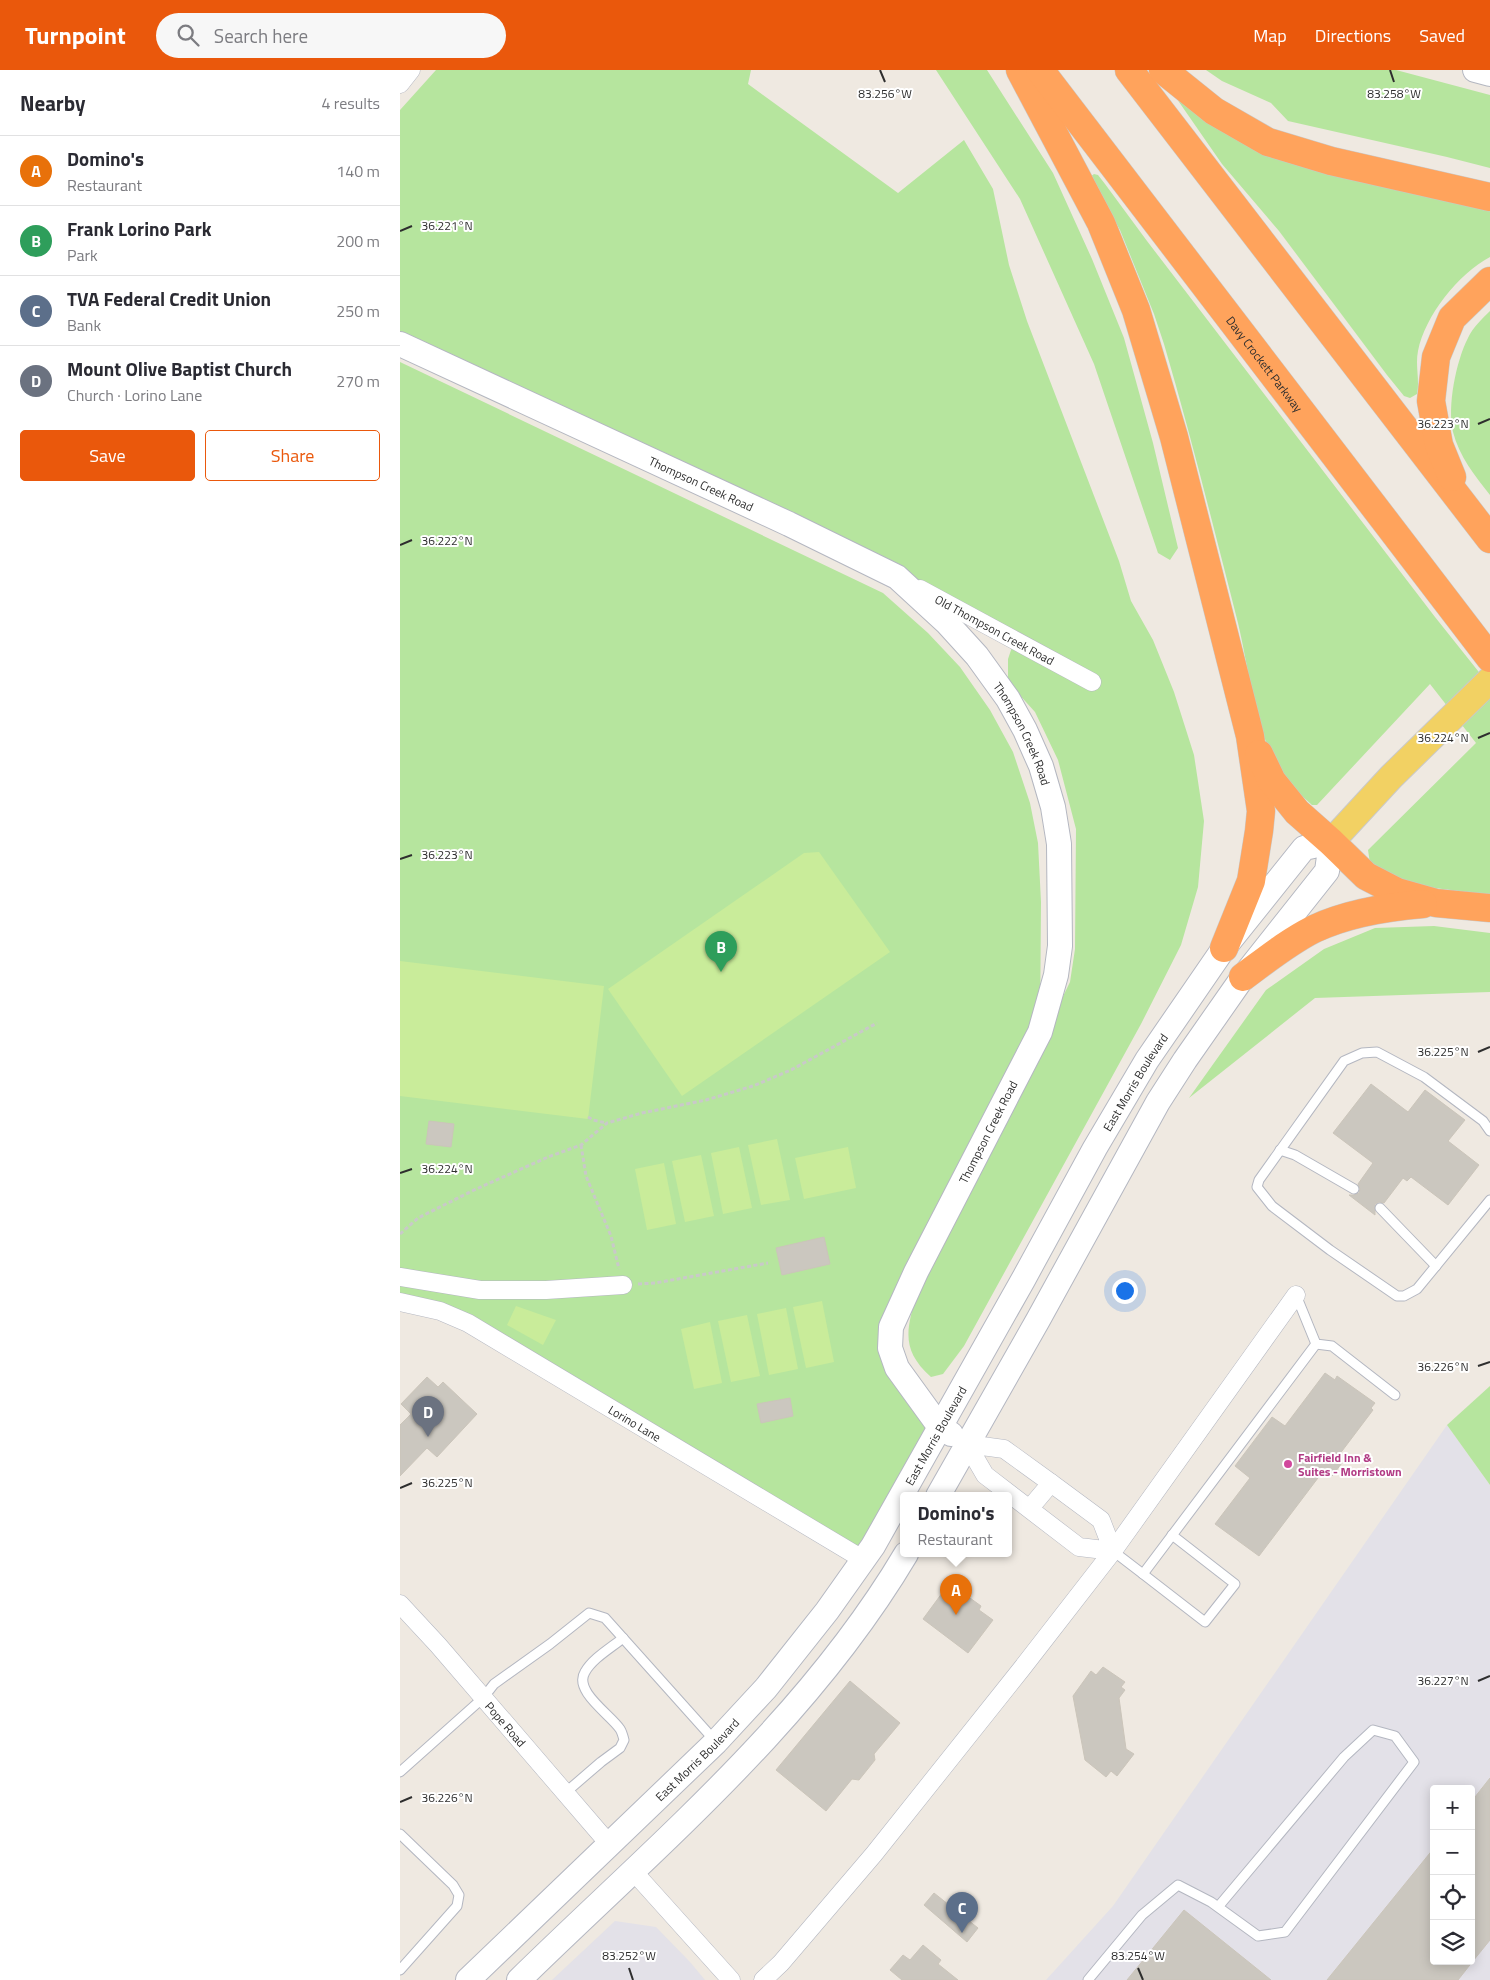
<!DOCTYPE html>
<meta charset="utf-8">
<style>
:root{--surface:#fff;--page:#f7f7f7;--text:#2b2b33;--muted:#7c7c81;--line:#e1e1e2;--accent:#ea580c}
body{margin:0;font-family:"Titillium Web",sans-serif;background:var(--page);color:var(--text)}
.controls{position:absolute;right:15px;bottom:15px;display:grid;overflow:hidden;border-radius:5px;box-shadow:0 2px 12px #0003}
.controls button{width:45px;height:45px;display:grid;place-items:center;padding:0;border:0;border-bottom:1px solid var(--line);background:var(--surface);color:var(--text);font:25px sans-serif}
.you{position:absolute;left:724px;top:1220px;width:18px;height:18px;margin:-12px;border:4px solid #fff;border-radius:50%;background:#1a73e8;box-shadow:0 0 0 8px #1a73e833}
.badge{display:grid;place-items:center;width:32px;height:32px;border-radius:50%;background:var(--accent);color:#fff;font-size:16px;font-weight:700}
.pin{position:absolute;translate:-50% -41px;filter:drop-shadow(0 1px 2px #0008)}
.pin::after{content:'';position:absolute;top:26px;width:18px;height:15px;background:inherit;clip-path:polygon(0 0,100% 0,50% 100%)}
.popup{position:absolute;left:500px;top:1422px;width:112px;height:65px;box-sizing:border-box;display:grid;place-content:center;border-radius:5px;background:var(--surface);filter:drop-shadow(0 1px 4px #0005);font-size:16px;white-space:nowrap;color:var(--muted)}
.popup b{font-size:19px;color:var(--text)}
.popup::after{content:'';position:absolute;left:50%;top:100%;margin-left:-10px;border:10px solid transparent;border-top-color:var(--surface)}
.list{margin:0;padding:0;list-style:none}
h2{display:flex;justify-content:space-between;align-items:center;height:65px;margin:0;padding:0 20px;font-size:21px}
h2 small{font-size:16px;font-weight:400;color:var(--muted)}
.list li{display:grid;grid-template-columns:32px 1fr auto;gap:15px;align-items:center;box-sizing:border-box;height:70px;padding:0 20px;border-top:1px solid var(--line)}
.list b{display:block;font-size:19px;white-space:nowrap}
.list p{margin:0;font-size:16px;white-space:nowrap;color:var(--muted)}
.list em{font-size:16px;font-style:normal;color:var(--muted)}
.actions{display:flex;gap:10px;padding:15px 20px}
.actions a{flex:1;padding:11px 0;border:1px solid var(--accent);border-radius:5px;text-align:center;font-size:18px;color:var(--accent)}
.actions .main{background:var(--accent);color:#fff}
.icon{flex:none;width:28px;height:28px;fill:none;stroke:currentColor;stroke-width:2;stroke-linecap:round;stroke-linejoin:round}
.map{position:relative;flex:none;width:1090px;height:1910px;overflow:hidden}
header{display:flex;align-items:center;gap:30px;box-sizing:border-box;height:70px;padding:0 25px;background:var(--accent);color:#fff}
header strong{font-size:24px}
nav{display:flex;gap:28px;margin-inline-start:auto;font-size:18px}
.search{width:350px;height:45px;background:var(--page);display:flex;align-items:center;gap:12px;box-sizing:border-box;padding:0 18px;border-radius:28px;color:var(--muted);font-size:19px}
main{display:flex}
aside{flex:1;background:var(--surface)}
.map>svg:first-child{display:block}
.industrial{fill:#e3e1e8;fill-rule:evenodd}
.green{fill:#b6e59e}
.pitch{fill:#c9ec9a}
.building{fill:#cbc7bf;stroke:#cbc5ba}
.lines{fill:none;stroke-linecap:round;stroke-linejoin:round}
.lane-casing{stroke:#b4b7c1;stroke-width:11}
.street-casing{stroke:#b4b7c1;stroke-width:19}
.secondary-casing{stroke:#b4b7c1;stroke-width:26}
.primary-casing{stroke:#c9c9c9;stroke-width:28}
.highway-casing{stroke:#c9c9c9;stroke-width:29}
.path{stroke:#c9c9c9;stroke-width:3;stroke-dasharray:4 2.5;stroke-linecap:butt}
.lane{stroke:#fff;stroke-width:9}
.street{stroke:#fff;stroke-width:18}
.secondary{stroke:#fff;stroke-width:24}
.primary{stroke:#f2d163;stroke-width:26}
.highway{stroke:#ffa35c;stroke-width:28}
.ticks{fill:none;stroke:#2e2e2e;stroke-width:2}
.hotel-dot{fill:#d1479c;stroke:#fff;stroke-width:2}
.labels{text-anchor:middle;dominant-baseline:central;stroke-width:4;stroke-linejoin:round;paint-order:stroke}
.street-label{font-size:12px;fill:#2e2e2e;stroke:#fff}
.hotel-label{font-size:12px;font-weight:bold;fill:#b23c85;stroke:#fff;text-anchor:start}
.ticks-label{font-size:12px;text-anchor:middle;fill:#2e2e2e;stroke:#fff;stroke-width:4;stroke-linejoin:round;paint-order:stroke}
</style>
<header>
<strong>Turnpoint</strong>
<div class="search"><svg class="icon" aria-label="search" viewBox="0 0 24 24"><circle cx="10" cy="10" r="6"/><path d="M15 15l6 6"/></svg>Search here</div>
<nav><a>Map</a><a>Directions</a><a>Saved</a></nav>
</header>
<main>
<aside>
<h2>Nearby<small>4 results</small></h2>
<ul class="list">
<li><span class="badge" style="background:#e8710a">A</span><div><b>Domino's</b><p>Restaurant</p></div><em>140 m</em></li>
<li><span class="badge" style="background:#2e9e5b">B</span><div><b>Frank Lorino Park</b><p>Park</p></div><em>200 m</em></li>
<li><span class="badge" style="background:#5c6f8a">C</span><div><b>TVA Federal Credit Union</b><p>Bank</p></div><em>250 m</em></li>
<li><span class="badge" style="background:#6b7280">D</span><div><b>Mount Olive Baptist Church</b><p>Church · Lorino Lane</p></div><em>270 m</em></li>
</ul>
<div class="actions"><a class="main">Save</a><a>Share</a></div>
</aside>
<div class="map">
<svg width="1090" height="1910" viewBox="0 0 1090 1910">
<rect width="100%" height="100%" fill="#efe9e1"/>
<!-- industrial -->
<g class="industrial">
<path d="M1047 1355 1090 1415V1910H646L713 1836ZM1034 1719H1071V1891H1034Z"/>
<polygon points="215,1851 256,1857 290,1892 305,1910 152,1910"/>
</g>
<!-- green -->
<g class="green">
<path d="M36 0H351L348 14 498 123 564 70 593 119 609 195 627 251 719 491 731 531 753 570 774 622 794 685 804 751 798 817 781 875 741 954 564 1276 543 1304 531 1307C501 1280 506 1260 517 1224L670 912 675 879 676 759 658 690 635 642 608 612V589L616 565 0 275V40Z"/>
<polygon points="536,0 587,0 653,103 692,189 724,268 753,373 778,478 770,490 758,483 694,294 620,129"/>
<polygon points="806,0 996,0 1090,25 1090,98 1047,87 888,51 871,33 822,11"/>
<path d="M770 19 994 117 1090 141V187C1058 204 1025 246 1018 281 1015 296 1020 310 1017 324L1010 328 1004 326 987 305 879 161 822 94Z"/>
<path d="M694 104 698 105 705 114 747 171 1035 547 1090 616V825L1011 815 970 793 968 780 1076 673 1030 614 917 735H912C896 721 883 707 873 688 854 650 848 595 838 553 814 459 791 366 764 274L754 244 720 160 690 107Z"/>
<path d="M1090 241V425C1075 406 1059 386 1053 362 1047 337 1056 291 1068 268 1073 257 1082 249 1090 241Z"/>
<polygon points="0,292 483,523 528,563 560,597 590,640 613,682 630,733 638,773 641,832 640,962 490,1277 539,1356 464,1490 125,1286 0,1232"/>
<polygon points="1034,856 1090,863 1090,922 915,928 789,1028 866,920 924,879 975,858"/>
<polygon points="1090,1316 1090,1415 1047,1355"/>
</g>
<!-- pitch -->
<g class="pitch">
<polygon points="419,782 490,882 282,1026 208,919 404,783"/>
<polygon points="0,891 204,916 188,1049 0,1026"/>
<polygon points="377,1069 390,1130 361,1135 348,1075"/>
<polygon points="339,1077 352,1138 323,1144 311,1083"/>
<polygon points="448,1077 456,1118 404,1129 395,1088"/>
<polygon points="301,1085 314,1146 285,1152 272,1091"/>
<polygon points="264,1093 276,1154 247,1160 235,1099"/>
<polygon points="422,1231 434,1292 406,1298 393,1237"/>
<polygon points="116,1236 156,1250 143,1275 107,1255"/>
<polygon points="386,1238 398,1299 369,1305 357,1244"/>
<polygon points="347,1245 360,1306 331,1312 318,1251"/>
<polygon points="310,1252 322,1313 294,1319 281,1259"/>
</g>
<!-- building -->
<g class="building">
<polygon points="971,1014 1008,1042 1025,1020 1065,1050 1048,1071 1079,1095 1048,1135 1011,1107 1007,1111 1003,1108 984,1133 979,1132 975,1134 975,1145 949,1125 954,1125 959,1123 960,1119 958,1114 973,1093 933,1063"/>
<polygon points="29,1051 54,1054 51,1077 26,1074"/>
<polygon points="424,1167 430,1194 382,1205 376,1178"/>
<polygon points="925,1303 935,1310 937,1306 975,1333 971,1338 973,1340 936,1389 942,1393 932,1406 924,1400 859,1486 815,1454 850,1408 835,1396 872,1347 885,1356"/>
<polygon points="27,1307 38,1317 43,1312 77,1344 37,1387 27,1378 0,1406 0,1355 11,1344 1,1334"/>
<polygon points="390,1328 393,1346 361,1353 357,1334"/>
<polygon points="548,1515 557,1522 559,1520 581,1536 579,1540 593,1550 568,1583 523,1549"/>
<polygon points="703,1597 725,1612 721,1617 725,1620 719,1628 726,1679 734,1684 717,1706 711,1701 706,1707 685,1690 673,1626 691,1601 696,1605"/>
<polygon points="450,1611 500,1653 474,1684 475,1690 459,1710 452,1709 426,1741 376,1700"/>
<polygon points="1090,1708 1090,1870 1073,1891 1058,1910 927,1910 1034,1778 1034,1891 1071,1891 1071,1732"/>
<polygon points="534,1823 578,1858 567,1872 524,1835"/>
<polygon points="784,1840 871,1910 727,1910"/>
<polygon points="523,1875 541,1890 538,1894 558,1910 502,1910 490,1900 503,1885 510,1890"/>
</g>
<g class="lines">
<!-- lane casing -->
<g class="lane-casing">
<g id="lane">
<polyline points="1090,1061 1083,1051 1024,1007 977,982 962,983 944,991 859,1110 857,1117 872,1136 930,1180 997,1226 1004,1226 1017,1219 1090,1130"/>
<polyline points="880,1080 895,1085 954,1119"/>
<polyline points="980,1138 1036,1196"/>
<polyline points="896,1225 916,1274 932,1276 995,1325"/>
<polyline points="713,1481 743,1504 916,1274"/>
<polyline points="743,1504 805,1552 835,1514 772,1465"/>
<polyline points="0,1702 83,1628 94,1614 150,1574 189,1543 205,1548 316,1672"/>
<path d="M165 1723 201 1692 220 1678 224 1670C223 1666 222 1662 220 1659 211 1645 173 1621 185 1602 193 1588 211 1578 223 1568"/>
<polyline points="0,1764 53,1815 59,1825 57,1836 0,1900"/>
<polyline points="688,1910 742,1845 778,1815 811,1832 858,1866 885,1862 1014,1692 995,1666 973,1660 944,1687 818,1837"/>
</g>
</g>
<!-- street casing -->
<g class="street-casing">
<g id="street">
<polyline points="0,14 11,0"/>
<path id="s1" d="M520 519 692 612"/>
<polyline points="0,1207 80,1220 146,1220 223,1215"/>
<path id="s2" d="M0 1232 40 1241 68 1253 464 1490"/>
<polygon points="567,1374 604,1379 651,1413 701,1450 713,1481 679,1477 585,1405"/>
<polyline points="630,1438 651,1413"/>
<path id="s3" d="M0 1534 38 1575 210 1775"/>
<polyline points="233,1801 331,1910"/>
<polyline points="363,1910 381,1893 474,1784 623,1597 713,1481 896,1225"/>
</g>
</g>
<!-- secondary casing -->
<g class="secondary-casing">
<g id="secondary">
<polyline points="1075,0 1090,4"/>
<path id="s4" d="M0 274 389 454 497 507 547 553 577 586 608 629 625 660 641 696 653 737 659 774 660 876 656 905 640 962 516 1202 491 1257 490 1278 497 1298 539 1356 551 1364"/>
<path id="s5" d="M68 1910 316 1672 366 1618 427 1541 473 1476 623 1210 695 1078 747 990 824 878 904 778 931 772 927 801 843 907 785 990 758 1032 638 1250 538 1426"/>
<path d="M119 1910C256 1776 407 1651 506 1484"/>
</g>
</g>
<!-- primary casing -->
<g class="primary-casing">
<polyline id="primary" points="931,772 991,707 1090,610"/>
</g>
<!-- highway casing -->
<g class="highway-casing">
<g id="highway">
<polyline points="620,0 701,153 736,240 774,367 850,666 861,741 859,761 851,811 824,878"/>
<path id="s6" d="M640 0 1090 588"/>
<polyline points="729,0 1090,469"/>
<polyline points="763,0 814,41 868,72 931,91 1090,127"/>
<polyline points="1052,407 1039,375 1031,331 1036,287 1052,248 1090,211"/>
<polyline points="859,684 872,711 897,742 931,772 966,806 997,822 1036,833 1090,838"/>
<path d="M843 907C866 890 888 872 914 859 948 843 986 837 1023 834"/>
</g>
</g>
<!-- path -->
<g class="path">
<polyline points="188,1047 193,1050 206,1053"/>
<polyline points="181,1075 186,1106 211,1166 219,1199"/>
<polyline points="0,1164 18,1148 74,1120 148,1087 181,1075 207,1053 242,1043 306,1030 353,1016 391,1000 477,953"/>
<polyline points="238,1214 255,1213 368,1193"/>
</g>
<!-- lane -->
<use href="#lane" class="lane"/>
<!-- street -->
<use href="#street" class="street"/>
<!-- secondary -->
<use href="#secondary" class="secondary"/>
<!-- primary -->
<use href="#primary" class="primary"/>
<!-- highway -->
<use href="#highway" class="highway"/>
</g>
<!-- ticks -->
<path class="ticks" d="M480 0 485 12M990 0 994 12M0 161 12 156M1078 354 1090 349M0 475 12 470M1078 668 1090 663M0 789 12 785M1078 982 1090 977M0 1103 12 1099M1078 1296 1090 1292M0 1418 12 1413M1078 1611 1090 1606M0 1732 12 1727M229 1898 233 1910M738 1898 743 1910"/>
<!-- markers -->
<circle class="hotel-dot" cx="888" cy="1394" r="5"/>
<g class="labels">
<!-- street labels -->
<g class="street-label">
<text stroke="none"><textPath href="#s6" startOffset="370">Davy Crockett Parkway</textPath></text>
<text stroke="none"><textPath href="#s4" startOffset="332">Thompson Creek Road</textPath></text>
<text stroke="none"><textPath href="#s1" startOffset="85">Old Thompson Creek Road</textPath></text>
<text stroke="none"><textPath href="#s4" startOffset="752">Thompson Creek Road</textPath></text>
<text stroke="none"><textPath href="#s5" startOffset="1128">East Morris Boulevard</textPath></text>
<text transform="translate(588 1062) rotate(-63)">Thompson Creek Road</text>
<text stroke="none"><textPath href="#s2" startOffset="266">Lorino Lane</textPath></text>
<text stroke="none"><textPath href="#s5" startOffset="722">East Morris Boulevard</textPath></text>
<text stroke="none"><textPath href="#s3" startOffset="160">Pope Road</textPath></text>
<text stroke="none"><textPath href="#s5" startOffset="318">East Morris Boulevard</textPath></text>
</g>
<!-- hotel labels -->
<g class="hotel-label">
<text x="898" y="1387">Fairfield Inn &amp;<tspan x="898" dy="14">Suites - Morristown</tspan></text>
</g>
</g>
<g class="ticks-label">
<text x="994" y="28">83.258°W</text>
<text x="485" y="28">83.256°W</text>
<text x="47" y="160">36.221°N</text>
<text x="1043" y="358">36.223°N</text>
<text x="47" y="475">36.222°N</text>
<text x="1043" y="672">36.224°N</text>
<text x="47" y="789">36.223°N</text>
<text x="1043" y="986">36.225°N</text>
<text x="47" y="1103">36.224°N</text>
<text x="1043" y="1301">36.226°N</text>
<text x="47" y="1417">36.225°N</text>
<text x="1043" y="1615">36.227°N</text>
<text x="47" y="1732">36.226°N</text>
<text x="229" y="1890">83.252°W</text>
<text x="738" y="1890">83.254°W</text>
</g>
</svg>
<div class="controls">
<button>+</button>
<button>−</button>
<button><svg class="icon" aria-label="locate" viewBox="0 0 24 24"><circle cx="12" cy="12" r="6"/><path d="M12 2v4M12 18v4M2 12h4M18 12h4"/></svg></button>
<button><svg class="icon" aria-label="layers" viewBox="0 0 24 24"><path d="M12 4l9 5-9 5-9-5zM3 14l9 5 9-5"/></svg></button>
</div>
<div class="you"></div>
<div class="pin badge" style="left:556px;top:1545px;background:#e8710a">A</div>
<div class="popup"><b>Domino's</b>Restaurant</div>
<div class="pin badge" style="left:321px;top:902px;background:#2e9e5b">B</div>
<div class="pin badge" style="left:562px;top:1863px;background:#5c6f8a">C</div>
<div class="pin badge" style="left:28px;top:1367px;background:#6b7280">D</div>
</div>
</main>
